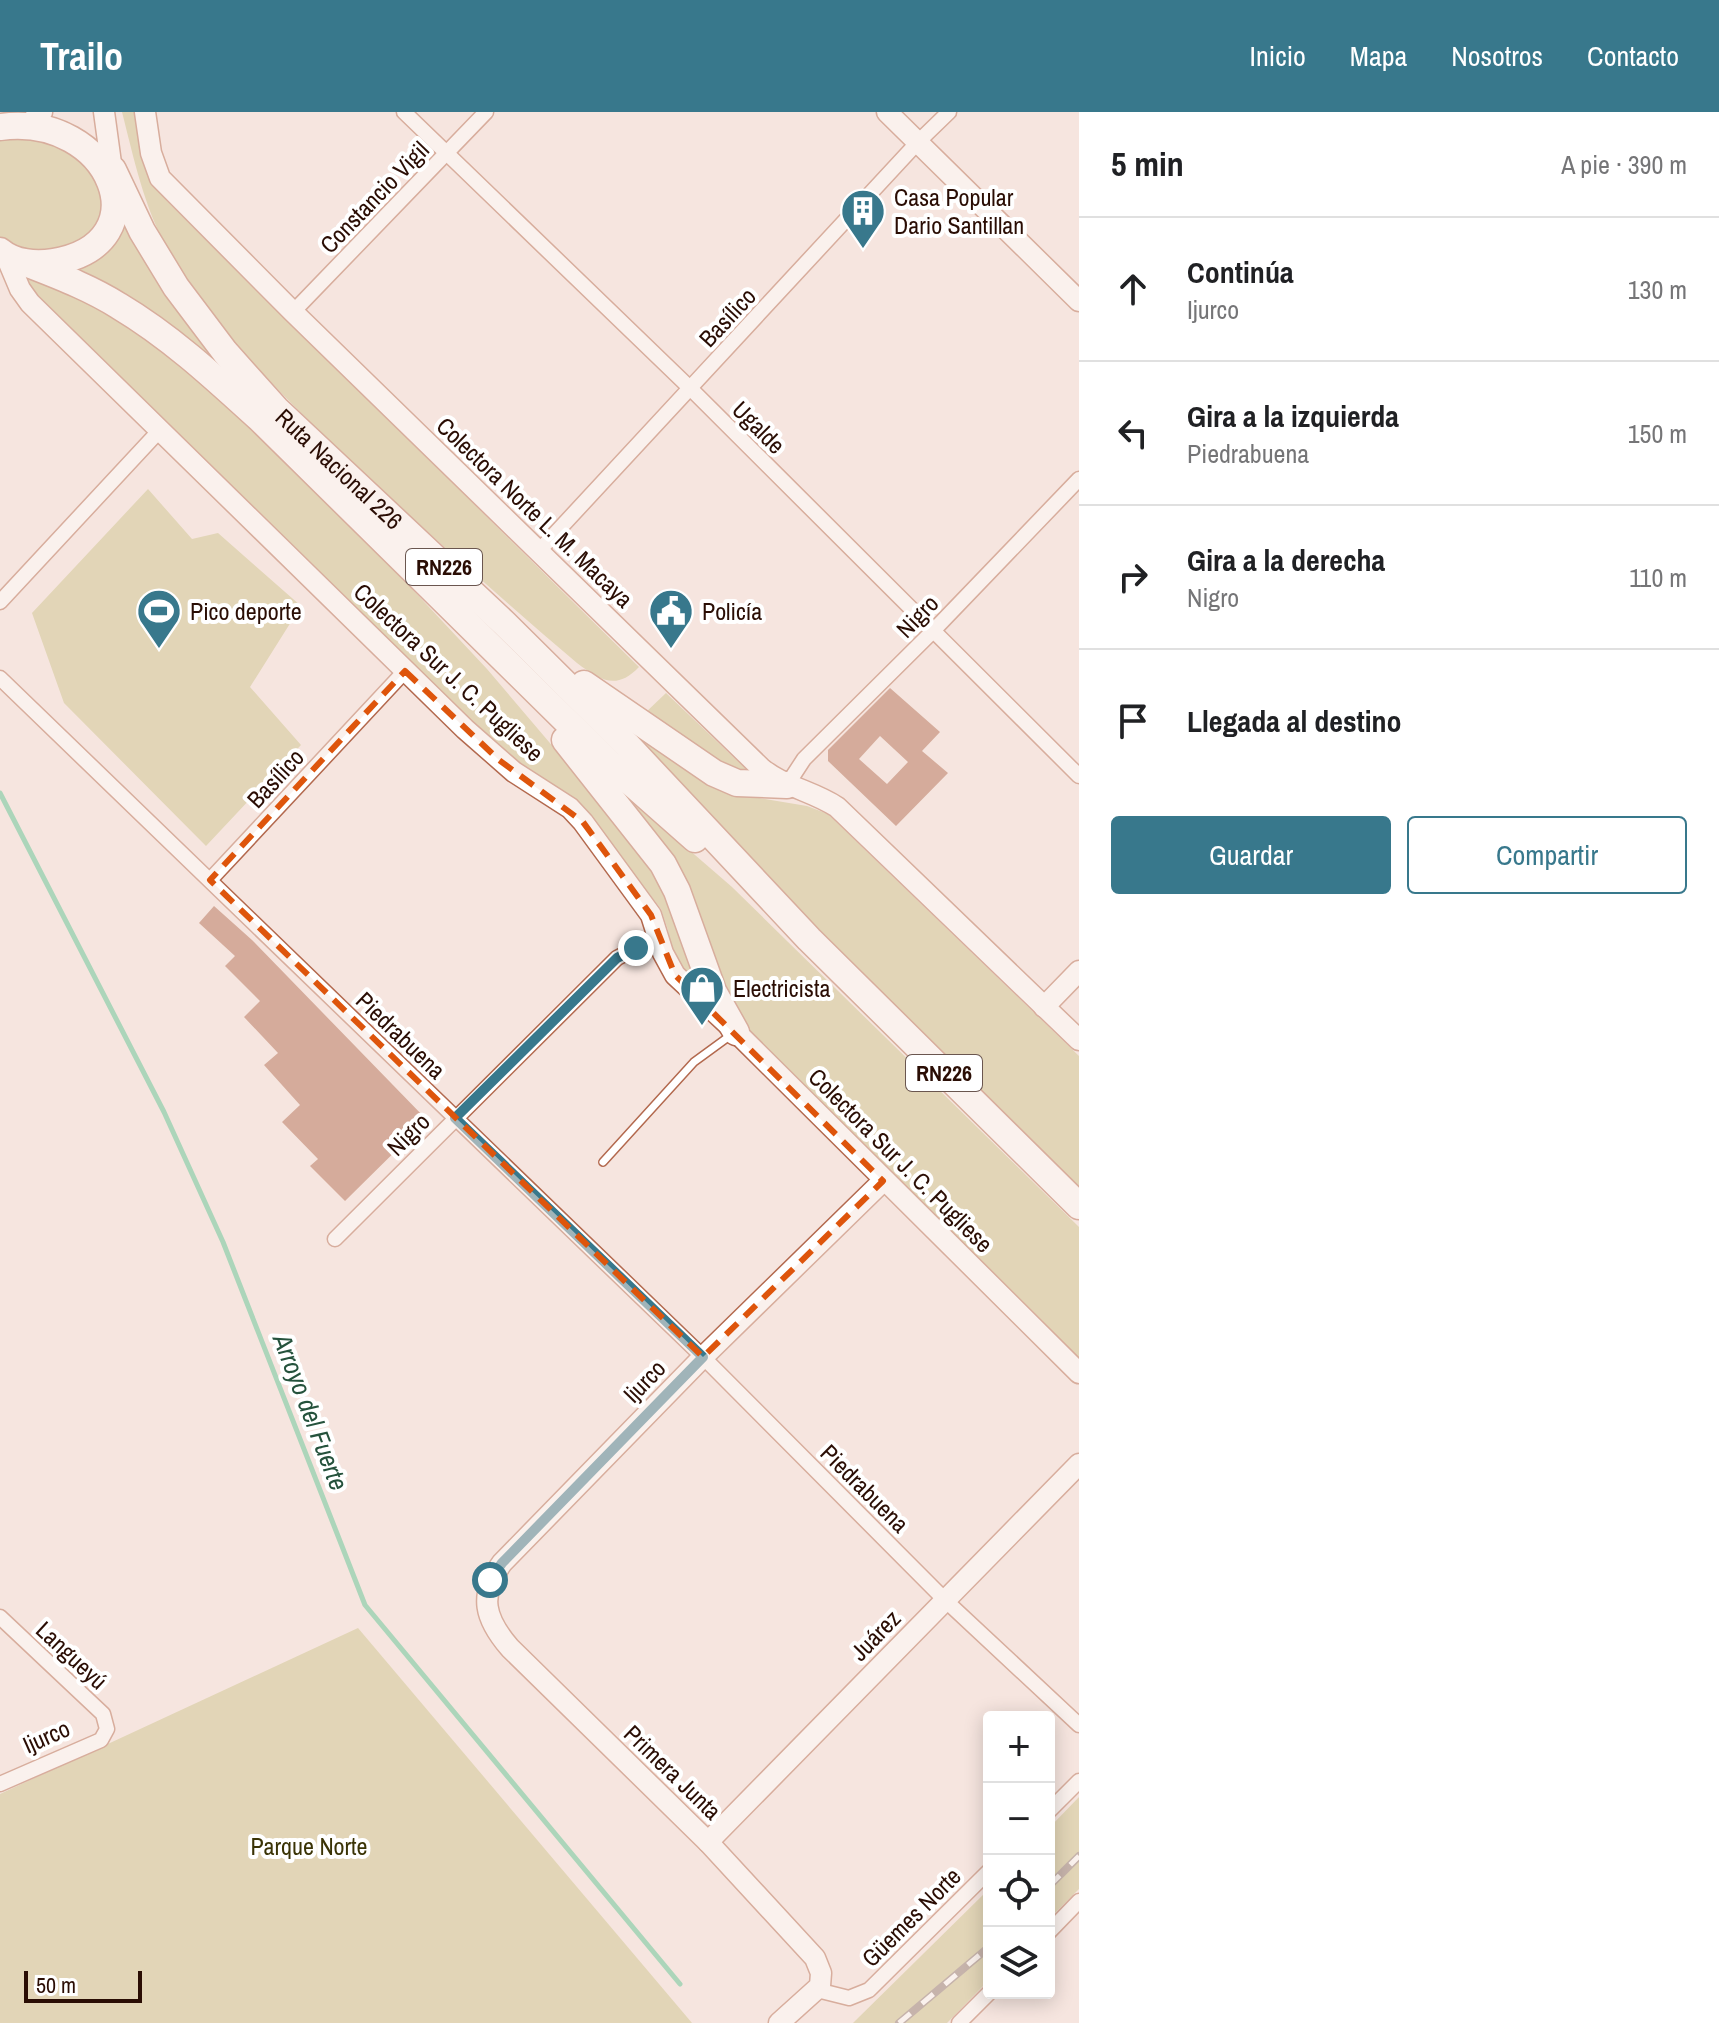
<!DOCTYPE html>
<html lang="es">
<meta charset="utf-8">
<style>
:root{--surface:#fff;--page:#f2f2f2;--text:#202124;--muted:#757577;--line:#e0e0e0;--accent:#38788c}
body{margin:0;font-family:"Archivo Narrow",sans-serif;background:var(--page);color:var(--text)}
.controls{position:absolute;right:24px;bottom:24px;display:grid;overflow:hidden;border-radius:8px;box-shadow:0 4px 20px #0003}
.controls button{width:72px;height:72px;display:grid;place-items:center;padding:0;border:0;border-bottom:2px solid var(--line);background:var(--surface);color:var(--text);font:40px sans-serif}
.scale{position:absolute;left:24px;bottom:20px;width:118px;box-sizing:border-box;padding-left:8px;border:4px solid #2a0d04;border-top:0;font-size:22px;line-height:28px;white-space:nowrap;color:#2a0d04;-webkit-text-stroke:6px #fff;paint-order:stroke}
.stop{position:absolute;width:24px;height:24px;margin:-18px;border:6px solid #38788c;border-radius:50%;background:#fff}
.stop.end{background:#38788c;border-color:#fff;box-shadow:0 2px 8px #0008}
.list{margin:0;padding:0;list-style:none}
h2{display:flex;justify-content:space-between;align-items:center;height:104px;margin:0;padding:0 32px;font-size:34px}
h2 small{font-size:26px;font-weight:400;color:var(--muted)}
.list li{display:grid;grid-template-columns:52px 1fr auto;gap:24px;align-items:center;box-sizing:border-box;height:144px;padding:0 32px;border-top:2px solid var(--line)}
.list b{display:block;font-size:30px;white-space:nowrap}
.list p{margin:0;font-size:26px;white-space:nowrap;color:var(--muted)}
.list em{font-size:26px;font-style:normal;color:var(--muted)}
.actions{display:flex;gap:16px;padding:24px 32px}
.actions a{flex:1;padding:18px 0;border:2px solid var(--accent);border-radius:8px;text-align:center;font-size:28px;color:var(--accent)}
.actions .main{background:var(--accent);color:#fff}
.icon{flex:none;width:44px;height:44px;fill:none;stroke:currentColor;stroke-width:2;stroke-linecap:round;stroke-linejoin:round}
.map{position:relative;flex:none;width:1079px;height:1911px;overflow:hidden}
header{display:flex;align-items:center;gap:48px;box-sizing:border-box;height:112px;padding:0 40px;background:var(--accent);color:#fff}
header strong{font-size:38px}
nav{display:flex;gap:44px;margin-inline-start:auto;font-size:28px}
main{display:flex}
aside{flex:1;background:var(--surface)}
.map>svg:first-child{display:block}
.green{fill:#c9c187}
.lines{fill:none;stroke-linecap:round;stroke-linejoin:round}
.stream{stroke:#53c18e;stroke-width:5}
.building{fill:#ad6449;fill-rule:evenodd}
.lane-casing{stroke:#b3694e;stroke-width:10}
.street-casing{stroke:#b3694e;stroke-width:17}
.secondary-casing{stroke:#b3694e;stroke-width:23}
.highway-casing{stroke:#b3694e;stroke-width:29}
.lane{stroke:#fff;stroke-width:7}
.street{stroke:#fff;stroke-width:14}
.secondary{stroke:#fff;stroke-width:20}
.highway{stroke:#fff;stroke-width:26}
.rail-casing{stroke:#8c756d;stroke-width:8}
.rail{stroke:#fff;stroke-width:5;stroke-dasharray:15;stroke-linecap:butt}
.route{stroke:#38788c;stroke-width:10}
.marked{fill:none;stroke:#de550c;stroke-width:6;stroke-dasharray:16 10;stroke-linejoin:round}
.labels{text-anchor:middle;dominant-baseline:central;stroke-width:8;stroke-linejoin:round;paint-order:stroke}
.shield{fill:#fff;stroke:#6a564f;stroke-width:2}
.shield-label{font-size:22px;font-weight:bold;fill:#2a0d04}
.street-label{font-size:24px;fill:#2a0d04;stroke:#fff}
.poi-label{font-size:24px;fill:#2a0d04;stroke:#fff;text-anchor:start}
.park-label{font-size:24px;fill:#3a3305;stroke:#fff}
.water-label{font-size:26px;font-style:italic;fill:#25523c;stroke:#fff}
</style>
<header>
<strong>Trailo</strong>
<nav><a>Inicio</a><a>Mapa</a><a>Nosotros</a><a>Contacto</a></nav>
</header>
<main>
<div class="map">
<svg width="1079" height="1911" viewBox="0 0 1079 1911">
<rect width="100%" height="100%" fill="#f6e5df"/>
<!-- green -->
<g class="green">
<path d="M122 0H135L153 69 167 89 639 555C616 579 600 568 577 551 495 481 415 410 337 336 275 276 211 213 168 138 144 95 134 47 122 0Z"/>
<polygon points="19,17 93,39 103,99 92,118 76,133 33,142 0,126 0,28"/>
<polygon points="126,104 248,287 68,158"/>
<polygon points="18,164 68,180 131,214 253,313 386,449 487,557 640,737 666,779 699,875 681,857 670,833 668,818 661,797 598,717 472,612"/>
<polygon points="148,377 192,427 218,421 301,494 250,575 301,633 206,734 64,591 32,501"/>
<polygon points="666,581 748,659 740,666 643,603"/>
<polygon points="627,615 741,683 807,694 828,702 1079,944 1079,1078 784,785"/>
<polygon points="606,666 732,775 1079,1115 1079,1253 755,928 735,901"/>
<polygon points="358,1516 692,1911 0,1911 0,1682"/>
<polygon points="1079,1685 1079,1777 1049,1807 1049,1716"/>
<polygon points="989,1777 989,1868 947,1911 853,1911"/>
</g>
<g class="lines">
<!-- stream -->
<polyline class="stream" points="0,681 164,1000 223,1130 365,1493 680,1872"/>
</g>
<!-- building -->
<g class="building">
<path d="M890 576 940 620 922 639 948 661 896 714 828 649V638ZM880 624 908 650 887 672 859 647Z"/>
<polygon points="214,794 252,828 427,1008 345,1089 310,1054 318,1047 282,1010 300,993 264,953 278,941 244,905 260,889 225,854 235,844 199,811"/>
</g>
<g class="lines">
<!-- lane casing -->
<g class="lane-casing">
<polyline id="lane" points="603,1050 694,950 731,923"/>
</g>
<!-- street casing -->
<g class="street-casing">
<g id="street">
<polyline points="404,0 691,277 1079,664"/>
<polyline points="293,200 486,0"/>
<polyline points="538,440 918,30 949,0"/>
<polyline points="0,490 160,318"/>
<polyline points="0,566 703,1245 945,1488 1079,1613"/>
<polyline points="787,673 804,647 932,520 1079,367"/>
<polyline points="210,768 405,559"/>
<polyline points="335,1127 617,846 636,836 659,829"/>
<polyline points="0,1505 103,1602 107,1617 101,1628 0,1672"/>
<polyline points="1049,1699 1079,1669"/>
<polyline points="1049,1820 1079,1789"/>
<polyline points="817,1878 849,1886 869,1878 989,1759"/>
<polyline points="959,1911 989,1881"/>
</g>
</g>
<!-- secondary casing -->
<g class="secondary-casing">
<g id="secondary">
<polyline points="104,0 111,51"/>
<path d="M145 0 151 41 160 66 293 200 761 656C784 675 813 679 837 695L1079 928"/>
<polyline points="887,0 1079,189"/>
<polyline points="36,3 42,0"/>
<polyline points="6,144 20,177 30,191 465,617 514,660 570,696 583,710 651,803 663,841 675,863 736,920 1079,1261"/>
<polyline points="1044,895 1079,859"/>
<polyline points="708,1730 1079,1352"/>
<path d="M779 1911 820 1874 821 1861 815 1846 708 1730 510 1536C485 1507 478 1484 502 1451L703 1245 883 1069"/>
</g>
</g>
<!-- highway casing -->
<g class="highway-casing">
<g id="highway">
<path d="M0 15C112 0 164 132 53 150 36 153 14 151 0 139"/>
<path id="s1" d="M113 58 142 119 176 175 225 240 276 297 504 511 627 633 809 827 1079 1094"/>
<path d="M23 150C56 163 89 175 119 194 171 225 215 266 260 307L610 652 695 727"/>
<polyline points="584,572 714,661 737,671 787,673"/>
<polyline points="565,628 663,752 677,779 713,879 736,920"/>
</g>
</g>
<!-- lane -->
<use href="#lane" class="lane"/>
<!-- street -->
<use href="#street" class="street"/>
<!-- secondary -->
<use href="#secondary" class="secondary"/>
<!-- highway -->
<use href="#highway" class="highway"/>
<!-- rail casing -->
<g class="rail-casing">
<g id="rail">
<polyline points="1049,1774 1079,1744"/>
<polyline points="899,1911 989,1835"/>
</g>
</g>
<!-- rail -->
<use href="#rail" class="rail"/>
</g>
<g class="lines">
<!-- route -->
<polyline class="route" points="490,1468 502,1451 703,1245 455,1006 617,846 636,836"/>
</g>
<!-- marked area -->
<path d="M0 0H1079V1911H0ZM405 559 499 648 583 710 651 803 675 863 883 1069 703 1245 210 768Z" fill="#f6e5df" fill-opacity=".55" fill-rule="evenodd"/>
<path class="marked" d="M405 559 499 648 583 710 651 803 675 863 883 1069 703 1245 210 768Z"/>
<!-- icons -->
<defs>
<g id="building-pin" transform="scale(2.3)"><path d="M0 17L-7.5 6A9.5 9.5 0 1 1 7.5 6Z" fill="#38788c" stroke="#fff"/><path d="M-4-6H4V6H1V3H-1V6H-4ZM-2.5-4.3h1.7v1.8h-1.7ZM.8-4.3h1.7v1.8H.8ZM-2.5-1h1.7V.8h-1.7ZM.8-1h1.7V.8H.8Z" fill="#fff"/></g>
<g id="stadium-pin" transform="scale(2.3)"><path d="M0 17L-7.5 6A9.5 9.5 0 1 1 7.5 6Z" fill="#38788c" stroke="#fff"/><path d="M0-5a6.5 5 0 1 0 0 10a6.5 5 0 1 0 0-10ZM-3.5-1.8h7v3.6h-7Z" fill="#fff"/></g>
<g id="civic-pin" transform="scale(2.3)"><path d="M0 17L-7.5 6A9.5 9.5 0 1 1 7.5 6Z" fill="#38788c" stroke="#fff"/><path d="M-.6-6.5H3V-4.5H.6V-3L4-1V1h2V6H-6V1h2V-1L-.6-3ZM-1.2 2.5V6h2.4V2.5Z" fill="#fff"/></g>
<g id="shop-pin" transform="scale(2.3)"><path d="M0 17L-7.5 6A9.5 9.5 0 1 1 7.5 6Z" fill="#38788c" stroke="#fff"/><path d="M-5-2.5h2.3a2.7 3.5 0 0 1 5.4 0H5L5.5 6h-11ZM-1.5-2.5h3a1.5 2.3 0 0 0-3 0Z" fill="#fff"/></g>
</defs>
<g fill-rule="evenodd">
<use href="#building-pin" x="863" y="99"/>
<use href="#stadium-pin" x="159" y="499"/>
<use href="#civic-pin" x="671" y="499"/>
<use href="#shop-pin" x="702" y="876"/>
</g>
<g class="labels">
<!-- shield labels -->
<g class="shield">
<rect x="406" y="437" width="76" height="36" rx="6"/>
<rect x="906" y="943" width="76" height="36" rx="6"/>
</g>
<g class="shield-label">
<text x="444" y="455">RN226</text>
<text x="944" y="961">RN226</text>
</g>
<!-- street labels -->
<g class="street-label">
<text transform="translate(374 85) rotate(-46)">Constancio Vigil</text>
<text transform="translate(727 205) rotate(-47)">Basílico</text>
<text transform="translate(759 315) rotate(45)">Ugalde</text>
<text stroke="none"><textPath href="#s1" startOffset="378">Ruta Nacional 226</textPath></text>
<text transform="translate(535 400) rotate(44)">Colectora Norte L. M. Macaya</text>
<text transform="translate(917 504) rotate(-46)">Nigro</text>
<text transform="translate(449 560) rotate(43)">Colectora Sur J. C. Pugliese</text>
<text transform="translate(275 666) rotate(-47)">Basílico</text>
<text transform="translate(401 923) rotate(44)">Piedrabuena</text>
<text transform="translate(408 1022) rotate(-45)">Nigro</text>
<text transform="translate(901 1048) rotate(45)">Colectora Sur J. C. Pugliese</text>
<text transform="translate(644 1269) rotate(-46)">Ijurco</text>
<text transform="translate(865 1376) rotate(45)">Piedrabuena</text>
<text transform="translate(875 1523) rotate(-46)">Juárez</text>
<text transform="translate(72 1543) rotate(43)">Langueyú</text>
<text transform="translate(46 1624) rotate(-24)">Ijurco</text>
<text transform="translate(673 1660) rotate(44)">Primera Junta</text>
<text transform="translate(911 1805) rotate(-45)">Güemes Norte</text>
</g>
<!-- poi labels -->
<g class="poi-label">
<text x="894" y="85">Casa Popular<tspan x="894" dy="28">Dario Santillan</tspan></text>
<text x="190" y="499">Pico deporte</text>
<text x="702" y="499">Policía</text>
<text x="733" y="876">Electricista</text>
</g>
<!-- park labels -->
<g class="park-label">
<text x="309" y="1734">Parque Norte</text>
</g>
<!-- water labels -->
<g class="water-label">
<text transform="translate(311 1300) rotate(69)">Arroyo del Fuerte</text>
</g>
</g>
</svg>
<div class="controls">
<button>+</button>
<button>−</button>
<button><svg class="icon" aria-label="locate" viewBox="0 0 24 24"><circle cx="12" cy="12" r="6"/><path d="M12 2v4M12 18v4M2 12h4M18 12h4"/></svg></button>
<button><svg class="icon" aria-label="layers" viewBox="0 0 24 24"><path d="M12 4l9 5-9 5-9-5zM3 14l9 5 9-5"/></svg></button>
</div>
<div class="scale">50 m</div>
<div class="stop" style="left:490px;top:1468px"></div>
<div class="stop end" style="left:636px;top:836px"></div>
</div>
<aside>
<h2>5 min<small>A pie · 390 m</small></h2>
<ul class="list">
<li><svg class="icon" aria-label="ahead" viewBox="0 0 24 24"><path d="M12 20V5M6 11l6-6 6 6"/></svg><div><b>Continúa</b><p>Ijurco</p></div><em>130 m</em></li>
<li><svg class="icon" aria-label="left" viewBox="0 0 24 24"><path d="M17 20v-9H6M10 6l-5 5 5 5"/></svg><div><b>Gira a la izquierda</b><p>Piedrabuena</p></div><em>150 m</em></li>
<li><svg class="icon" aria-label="right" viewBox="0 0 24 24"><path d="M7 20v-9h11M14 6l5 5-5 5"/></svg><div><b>Gira a la derecha</b><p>Nigro</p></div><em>110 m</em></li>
<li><svg class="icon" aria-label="arrive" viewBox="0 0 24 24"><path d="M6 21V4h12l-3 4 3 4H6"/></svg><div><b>Llegada al destino</b></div></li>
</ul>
<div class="actions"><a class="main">Guardar</a><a>Compartir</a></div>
</aside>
</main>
